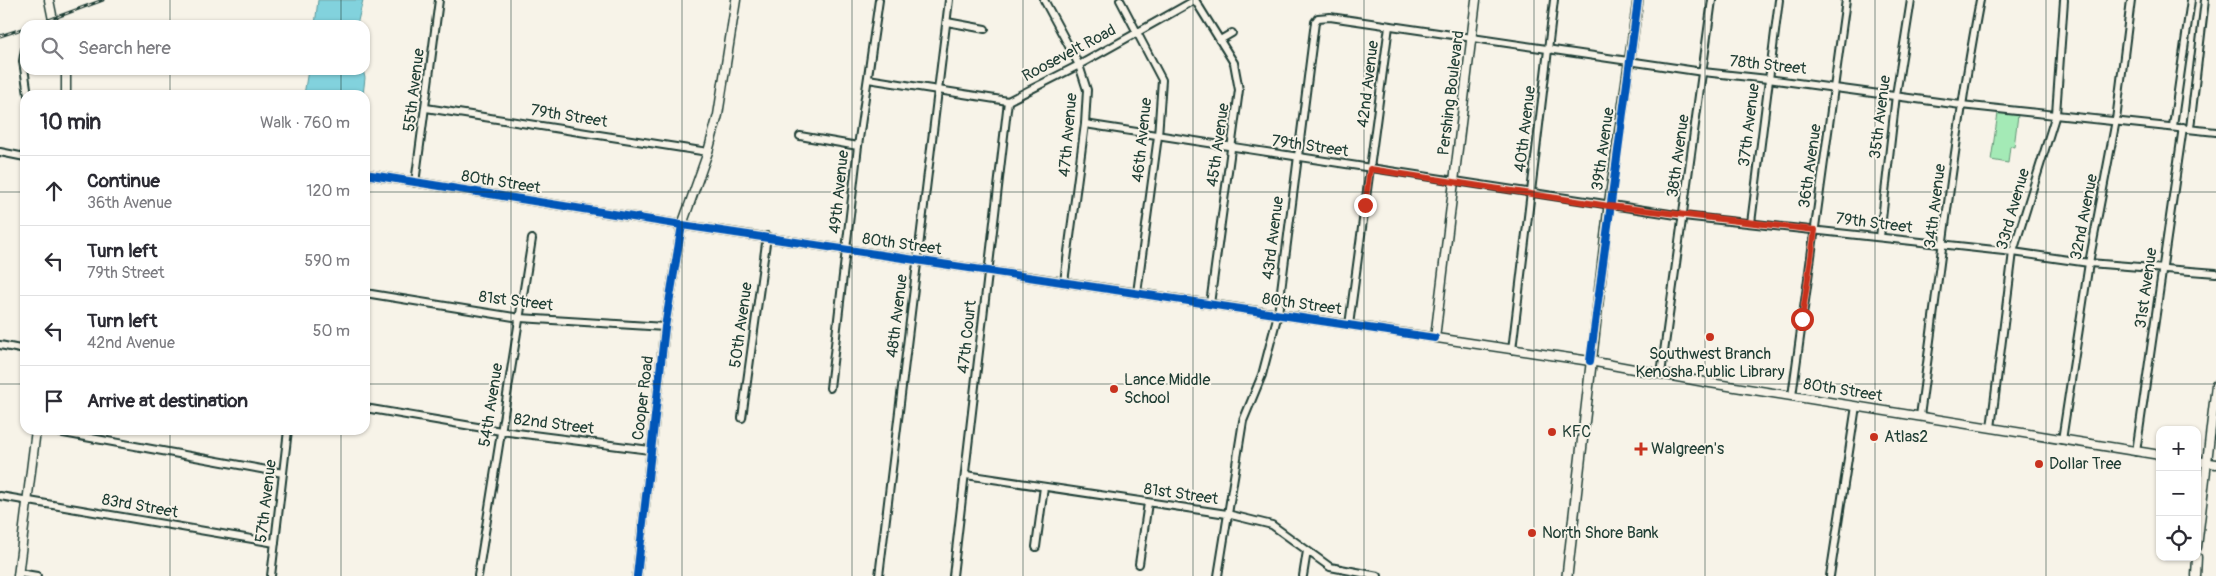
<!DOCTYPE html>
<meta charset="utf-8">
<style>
:root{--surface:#fff;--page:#f2f2f3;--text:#2b2b33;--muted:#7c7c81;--line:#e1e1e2}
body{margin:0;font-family:Pangolin,sans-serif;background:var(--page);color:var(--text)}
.controls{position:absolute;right:15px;bottom:15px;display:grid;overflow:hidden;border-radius:10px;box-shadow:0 1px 4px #0004}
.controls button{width:45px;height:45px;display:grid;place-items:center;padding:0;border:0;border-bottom:1px solid var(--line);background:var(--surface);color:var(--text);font:25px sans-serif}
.stop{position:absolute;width:15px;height:15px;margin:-11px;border:4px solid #c8321e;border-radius:50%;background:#fff}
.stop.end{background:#c8321e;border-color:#fff;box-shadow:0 1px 5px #0008}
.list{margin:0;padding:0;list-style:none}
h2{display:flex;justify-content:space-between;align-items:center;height:65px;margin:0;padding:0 20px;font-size:21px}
h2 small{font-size:16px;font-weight:400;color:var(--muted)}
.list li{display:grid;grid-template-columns:32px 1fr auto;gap:15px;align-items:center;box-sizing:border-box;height:70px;padding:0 20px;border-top:1px solid var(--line)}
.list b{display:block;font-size:19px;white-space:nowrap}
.list p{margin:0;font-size:16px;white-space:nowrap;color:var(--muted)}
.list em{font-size:16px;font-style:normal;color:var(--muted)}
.icon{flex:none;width:28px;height:28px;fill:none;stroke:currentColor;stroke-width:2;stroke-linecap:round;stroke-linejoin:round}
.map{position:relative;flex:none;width:2216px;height:576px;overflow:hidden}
.search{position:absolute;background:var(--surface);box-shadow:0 1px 4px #0004;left:20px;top:20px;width:350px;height:55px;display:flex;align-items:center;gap:12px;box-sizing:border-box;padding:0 18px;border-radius:15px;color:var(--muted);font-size:19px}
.panel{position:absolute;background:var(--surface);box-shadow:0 1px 4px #0004;left:20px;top:90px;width:350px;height:345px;border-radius:15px}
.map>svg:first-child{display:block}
.green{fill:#a4eab6;stroke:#629475}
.water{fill:#82d2dd;stroke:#5a9699}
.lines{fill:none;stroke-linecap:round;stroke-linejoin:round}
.minor-casing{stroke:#1f3d34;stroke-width:10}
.tertiary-casing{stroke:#1f3d34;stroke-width:11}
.secondary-casing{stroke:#1f3d34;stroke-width:12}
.minor{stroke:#f7f3e8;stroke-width:6}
.tertiary{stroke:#f7f3e8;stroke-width:8}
.secondary{stroke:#f7f3e8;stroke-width:9}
.rail-casing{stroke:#1f3d34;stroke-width:3}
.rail{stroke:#f7f3e8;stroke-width:1;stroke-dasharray:4;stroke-linecap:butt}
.cycleway-casing{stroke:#f7f3e8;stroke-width:11}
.cycleway{stroke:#0057b8;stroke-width:8}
.route{stroke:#c8321e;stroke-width:6}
.grid{fill:none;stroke:#1f3d34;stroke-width:1;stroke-opacity:0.55}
.poi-dot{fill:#c8321e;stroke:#f7f3e8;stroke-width:2}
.labels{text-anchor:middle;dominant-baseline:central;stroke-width:4;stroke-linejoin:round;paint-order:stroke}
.street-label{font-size:16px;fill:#1f3d34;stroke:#f7f3e8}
.poi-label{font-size:16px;fill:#1f3d34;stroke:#f7f3e8;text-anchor:start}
</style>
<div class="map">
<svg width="2216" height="576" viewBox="0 0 2216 576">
<rect width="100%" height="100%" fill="#f7f3e8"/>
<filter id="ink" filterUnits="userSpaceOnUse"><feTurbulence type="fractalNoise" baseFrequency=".02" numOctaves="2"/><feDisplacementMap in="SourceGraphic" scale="10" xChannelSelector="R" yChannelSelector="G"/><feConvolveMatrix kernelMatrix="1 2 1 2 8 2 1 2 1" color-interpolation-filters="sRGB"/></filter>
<g filter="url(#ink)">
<!-- green -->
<polygon class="green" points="1998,113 2018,115 2014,147 2010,146 2008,163 1991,160"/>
<!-- water -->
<g class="water">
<polygon points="318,0 363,0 357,25 315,25"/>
<polygon points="308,70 363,70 365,78 363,95 304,95"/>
</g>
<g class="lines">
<!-- minor casing -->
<g class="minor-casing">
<g id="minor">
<polyline points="1044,0 1079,65 1087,90 1085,124 1064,282"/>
<polyline points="1120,0 1162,80 1158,136 1137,293"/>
<polyline points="1195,0 1234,63 1239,90 1210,304"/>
<polyline points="947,22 985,29"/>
<polyline points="1220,40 1232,33"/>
<polyline points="25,49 23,61 28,95"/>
<polyline points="868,79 1008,101"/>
<polyline points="1008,101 1079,65 1195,0"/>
<polyline points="426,108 708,152"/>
<polyline points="1085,124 1683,216 2013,252 2089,263 2216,273"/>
<polyline points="2173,126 2191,0"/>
<polyline points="2190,128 2205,0"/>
<polyline points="800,136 858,146"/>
<polyline points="0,152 25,157"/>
<polyline points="415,183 439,0"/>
<polyline points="1751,223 1779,0"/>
<polyline points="1880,237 1896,95 1911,0"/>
<polyline points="365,293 520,318 665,327"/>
<polyline points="1349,325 1389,26"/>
<polyline points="0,345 25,350"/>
<polyline points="1512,350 1554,0"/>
<polyline points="1661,374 1712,0"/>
<polyline points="830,388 858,146 879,0"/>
<polyline points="1792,396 1846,0"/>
<polyline points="365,408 501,431 650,450"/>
<path d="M1920 416C1939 277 1954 138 1980 0"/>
<polyline points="742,418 767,236"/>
<polyline points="1991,428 2013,252 2056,114 2064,0"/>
<polyline points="47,430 283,473"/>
<polyline points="2062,440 2089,263 2116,120 2131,0"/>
<polyline points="2136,452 2183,127"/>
<polyline points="966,475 1227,514 1272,525 1330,567 1378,576"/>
<polyline points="0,496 275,543"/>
<polyline points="1036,547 1044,487"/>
<polyline points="1139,564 1148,503"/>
<polyline points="19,573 37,576"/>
<polyline points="271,576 288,430"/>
<polyline points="478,576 532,239"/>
<polyline points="879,576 949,0"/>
<polyline points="953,576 1008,101"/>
<polyline points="1218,576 1243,421 1262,375 1278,314 1315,22 1318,18 1330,17 1703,72 1768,79 1961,105 2216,132"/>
<polyline points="1303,576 1307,551"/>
<polyline points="1830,576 1856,406"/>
</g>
</g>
<!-- tertiary casing -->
<g class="tertiary-casing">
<g id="tertiary">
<polyline points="49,0 54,25"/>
<polyline points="66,70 66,95"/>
<polyline points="365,174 682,225 1590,361 1710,383 2160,455"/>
<polyline points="1435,338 1476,0"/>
<polyline points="2197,461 2216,464"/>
<polyline points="2197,547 2216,385"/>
<polyline points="18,576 36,430"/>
<polyline points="637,576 665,327 682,225 708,152 718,115 736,0"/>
<polyline points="2196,576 2197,557"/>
</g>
</g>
<!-- secondary casing -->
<g class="secondary-casing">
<polyline id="secondary" points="1567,576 1609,206 1638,0"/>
</g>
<!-- minor -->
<use href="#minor" class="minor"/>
<!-- tertiary -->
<use href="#tertiary" class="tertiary"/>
<!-- secondary -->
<use href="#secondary" class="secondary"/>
<!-- rail casing -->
<g class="rail-casing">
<g id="rail">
<polyline points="35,25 103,0"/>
<polyline points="0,36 25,28"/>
</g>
</g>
<!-- rail -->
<use href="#rail" class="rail"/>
<!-- cycleway casing -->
<g class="cycleway-casing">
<g id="cycleway">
<polyline points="365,174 682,225 1435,338"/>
<polyline points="1590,361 1638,0"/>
<polyline points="637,576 665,327 682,225"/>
</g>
</g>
<!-- cycleway -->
<use href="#cycleway" class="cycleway"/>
</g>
</g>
<g class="lines" filter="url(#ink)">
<!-- route -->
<polyline class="route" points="1365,205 1370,169 1609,206 1815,230 1802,319"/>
</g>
<!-- grid -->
<path class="grid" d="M170 0V25M341 0V25M511 0V576M682 0V576M852 0V576M1023 0V576M1193 0V576M1364 0V576M1534 0V576M1705 0V576M1875 0V576M2046 0V576M170 70V95M341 70V95M0 192H25M365 192H2216M0 384H25M365 384H2216M170 430V576M341 430V576"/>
<!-- markers -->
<g class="poi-dot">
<circle cx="1710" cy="337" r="5"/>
<circle cx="1114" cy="389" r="5"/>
<circle cx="1552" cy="432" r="5"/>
<circle cx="1874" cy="437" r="5"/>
<path d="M1638.5 441.5h5v5h5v5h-5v5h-5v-5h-5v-5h5z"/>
<circle cx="2039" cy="464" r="5"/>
<circle cx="1532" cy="533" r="5"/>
</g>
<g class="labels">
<!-- street labels -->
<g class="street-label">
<text transform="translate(1069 53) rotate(-28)">Roosevelt Road</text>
<text transform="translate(1768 65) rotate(6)">78th Street</text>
<text transform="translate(1368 84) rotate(-83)">42nd Avenue</text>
<text transform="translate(414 90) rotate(-83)">55th Avenue</text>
<text transform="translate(1451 93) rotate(-83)">Pershing Boulevard</text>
<text transform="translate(569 116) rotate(9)">79th Street</text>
<text transform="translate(1880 117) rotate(-83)">35th Avenue</text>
<text transform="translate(1749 125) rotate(-83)">37th Avenue</text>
<text transform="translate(1525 129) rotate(-83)">40th Avenue</text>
<text transform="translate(1068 135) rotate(-85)">47th Avenue</text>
<text transform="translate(1142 140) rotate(-84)">46th Avenue</text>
<text transform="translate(1218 145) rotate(-82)">45th Avenue</text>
<text transform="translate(1310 146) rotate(8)">79th Street</text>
<text transform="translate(1603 149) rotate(-82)">39th Avenue</text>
<text transform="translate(1678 156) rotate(-82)">38th Avenue</text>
<text transform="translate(1810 166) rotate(-82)">36th Avenue</text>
<text transform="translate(501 182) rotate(9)">80th Street</text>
<text transform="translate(839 192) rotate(-84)">49th Avenue</text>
<text transform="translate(1935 206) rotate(-83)">34th Avenue</text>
<text transform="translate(2013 209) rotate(-74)">33rd Avenue</text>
<text transform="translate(2084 217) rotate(-79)">32nd Avenue</text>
<text transform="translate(1874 223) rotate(7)">79th Street</text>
<text transform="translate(1273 238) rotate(-83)">43rd Avenue</text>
<text transform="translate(902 244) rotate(8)">80th Street</text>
<text transform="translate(2146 288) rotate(-82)">31st Avenue</text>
<text transform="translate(516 301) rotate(7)">81st Street</text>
<text transform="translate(1302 304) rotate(8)">80th Street</text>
<text transform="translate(897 316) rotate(-83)">48th Avenue</text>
<text transform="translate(741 325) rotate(-82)">50th Avenue</text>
<text transform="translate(967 337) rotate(-84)">47th Court</text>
<text transform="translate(1843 390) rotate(9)">80th Street</text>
<text transform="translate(643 398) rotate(-83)">Cooper Road</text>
<text transform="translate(491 405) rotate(-81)">54th Avenue</text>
<text transform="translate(554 424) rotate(7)">82nd Street</text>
<text transform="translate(1181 494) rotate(8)">81st Street</text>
<text transform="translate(266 501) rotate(-83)">57th Avenue</text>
<text transform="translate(140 506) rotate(10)">83rd Street</text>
</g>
<!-- poi labels -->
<g class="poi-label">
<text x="1710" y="354" text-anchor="middle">Southwest Branch<tspan x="1710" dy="18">Kenosha Public Library</tspan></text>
<text x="1124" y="380">Lance Middle<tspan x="1124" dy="18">School</tspan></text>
<text x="1562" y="432">KFC</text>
<text x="1884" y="437">Atlas2</text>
<text x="1651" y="449">Walgreen's</text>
<text x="2049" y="464">Dollar Tree</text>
<text x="1542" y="533">North Shore Bank</text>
</g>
</g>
</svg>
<div class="controls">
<button>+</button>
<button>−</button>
<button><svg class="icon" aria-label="locate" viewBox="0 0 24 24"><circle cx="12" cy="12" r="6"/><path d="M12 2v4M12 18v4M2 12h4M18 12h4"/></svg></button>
</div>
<div class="stop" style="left:1802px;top:319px"></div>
<div class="stop end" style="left:1365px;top:205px"></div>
<div class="search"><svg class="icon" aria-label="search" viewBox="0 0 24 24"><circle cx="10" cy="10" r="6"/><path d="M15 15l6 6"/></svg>Search here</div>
<section class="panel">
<h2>10 min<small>Walk · 760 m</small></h2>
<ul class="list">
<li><svg class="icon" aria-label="ahead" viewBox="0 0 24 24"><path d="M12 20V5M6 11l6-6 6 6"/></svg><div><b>Continue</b><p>36th Avenue</p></div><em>120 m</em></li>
<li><svg class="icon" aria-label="left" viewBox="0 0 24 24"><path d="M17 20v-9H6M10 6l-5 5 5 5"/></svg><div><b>Turn left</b><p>79th Street</p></div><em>590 m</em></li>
<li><svg class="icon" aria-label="left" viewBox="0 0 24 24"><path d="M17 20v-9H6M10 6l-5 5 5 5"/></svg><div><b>Turn left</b><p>42nd Avenue</p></div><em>50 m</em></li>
<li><svg class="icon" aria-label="arrive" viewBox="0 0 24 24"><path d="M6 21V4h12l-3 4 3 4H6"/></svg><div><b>Arrive at destination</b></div></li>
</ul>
</section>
</div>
